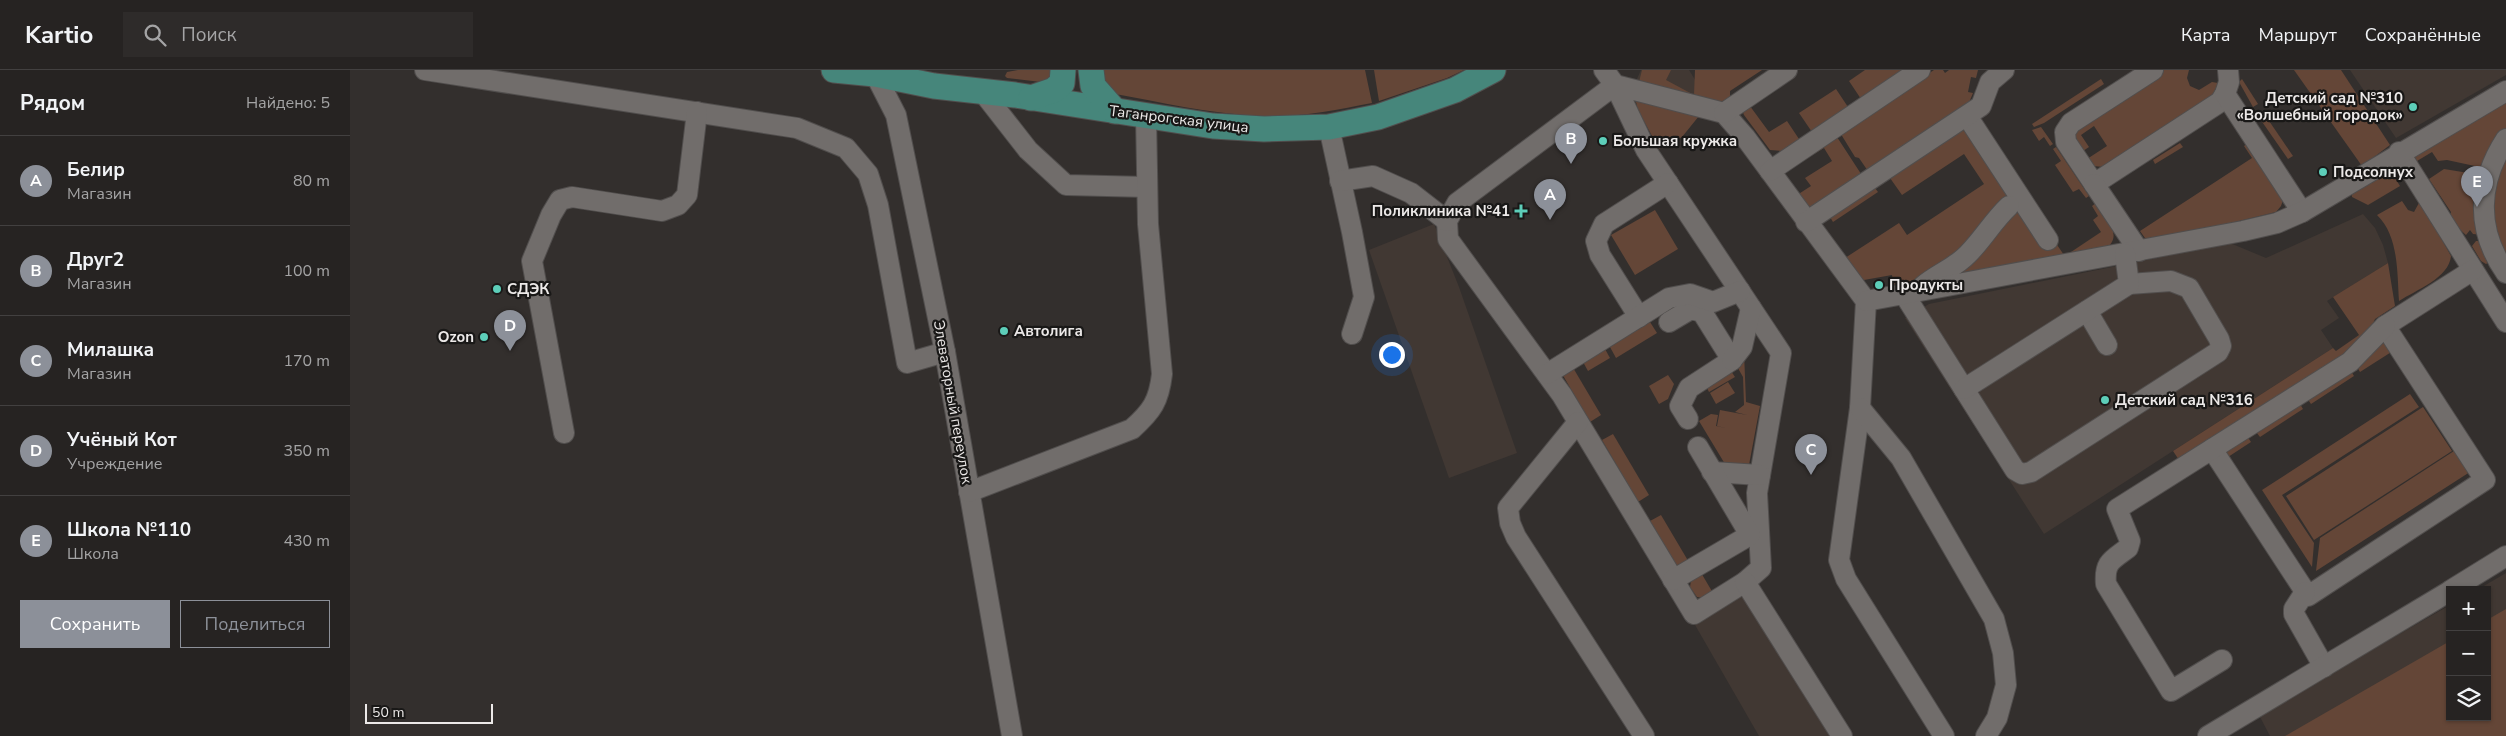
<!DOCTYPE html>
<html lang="ru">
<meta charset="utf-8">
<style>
:root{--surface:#262322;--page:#2e2b2a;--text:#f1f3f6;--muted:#a4a4a5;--line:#424040;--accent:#8c9099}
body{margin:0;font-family:"Nunito Sans",sans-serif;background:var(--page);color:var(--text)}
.controls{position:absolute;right:15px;bottom:15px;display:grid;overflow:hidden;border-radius:0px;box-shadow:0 1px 4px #0004}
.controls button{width:45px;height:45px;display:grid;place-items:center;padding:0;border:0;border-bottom:1px solid var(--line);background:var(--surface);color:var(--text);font:25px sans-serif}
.scale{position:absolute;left:15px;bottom:12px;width:128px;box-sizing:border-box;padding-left:5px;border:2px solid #ece9e8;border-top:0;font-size:14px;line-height:18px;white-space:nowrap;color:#ece9e8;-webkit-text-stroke:4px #191817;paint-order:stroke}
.you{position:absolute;left:1041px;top:284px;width:18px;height:18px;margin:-12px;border:4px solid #fff;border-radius:50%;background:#1a73e8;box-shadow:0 0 0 8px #1a73e833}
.badge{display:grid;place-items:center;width:32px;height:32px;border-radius:50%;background:var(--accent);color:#fff;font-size:16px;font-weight:700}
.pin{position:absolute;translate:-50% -41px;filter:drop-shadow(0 1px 2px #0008)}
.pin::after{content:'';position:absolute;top:26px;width:18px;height:15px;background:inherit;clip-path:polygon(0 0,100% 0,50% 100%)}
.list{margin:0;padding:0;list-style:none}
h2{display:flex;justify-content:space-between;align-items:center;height:65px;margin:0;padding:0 20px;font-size:21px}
h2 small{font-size:16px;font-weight:400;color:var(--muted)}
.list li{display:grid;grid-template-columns:32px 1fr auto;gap:15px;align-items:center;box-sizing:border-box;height:90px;padding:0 20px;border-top:1px solid var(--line)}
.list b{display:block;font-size:19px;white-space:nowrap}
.list p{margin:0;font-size:16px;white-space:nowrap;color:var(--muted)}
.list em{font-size:16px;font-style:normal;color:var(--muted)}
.actions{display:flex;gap:10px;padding:15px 20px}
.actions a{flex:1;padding:11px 0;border:1px solid var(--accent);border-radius:0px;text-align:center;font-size:18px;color:var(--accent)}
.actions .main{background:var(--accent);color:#fff}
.icon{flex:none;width:28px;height:28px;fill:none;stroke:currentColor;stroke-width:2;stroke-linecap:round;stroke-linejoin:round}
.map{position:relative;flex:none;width:2156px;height:666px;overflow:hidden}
header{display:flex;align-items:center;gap:30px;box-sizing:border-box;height:70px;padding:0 25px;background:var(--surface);border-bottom:1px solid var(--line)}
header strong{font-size:24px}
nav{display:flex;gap:28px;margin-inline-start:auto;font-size:18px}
.search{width:350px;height:45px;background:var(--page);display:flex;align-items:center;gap:12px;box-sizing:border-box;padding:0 18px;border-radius:0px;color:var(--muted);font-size:19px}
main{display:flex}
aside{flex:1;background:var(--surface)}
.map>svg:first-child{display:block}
.built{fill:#413833}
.green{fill:#644637}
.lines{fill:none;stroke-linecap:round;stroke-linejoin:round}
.minor-casing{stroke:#514e4d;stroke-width:22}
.major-casing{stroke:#514e4d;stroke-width:27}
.minor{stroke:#716d6b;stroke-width:20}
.major{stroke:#46867b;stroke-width:25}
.poi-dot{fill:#5dceb9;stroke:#191817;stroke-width:2}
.labels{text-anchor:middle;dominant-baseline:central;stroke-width:4.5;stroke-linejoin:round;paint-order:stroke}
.poi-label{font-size:15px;font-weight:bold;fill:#ece9e8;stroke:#191817;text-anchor:start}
.street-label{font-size:15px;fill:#ece9e8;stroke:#191817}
</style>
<header>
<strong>Kartio</strong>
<div class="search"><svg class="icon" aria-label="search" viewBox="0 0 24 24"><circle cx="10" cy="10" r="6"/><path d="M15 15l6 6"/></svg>Поиск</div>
<nav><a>Карта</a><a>Маршрут</a><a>Сохранённые</a></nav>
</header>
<main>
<aside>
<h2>Рядом<small>Найдено: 5</small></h2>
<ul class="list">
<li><span class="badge">A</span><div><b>Белир</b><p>Магазин</p></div><em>80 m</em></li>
<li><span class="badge">B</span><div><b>Друг2</b><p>Магазин</p></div><em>100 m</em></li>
<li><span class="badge">C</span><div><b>Милашка</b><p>Магазин</p></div><em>170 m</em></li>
<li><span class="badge">D</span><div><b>Учёный Кот</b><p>Учреждение</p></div><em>350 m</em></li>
<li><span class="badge">E</span><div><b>Школа №110</b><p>Школа</p></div><em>430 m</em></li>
</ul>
<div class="actions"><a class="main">Сохранить</a><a>Поделиться</a></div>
</aside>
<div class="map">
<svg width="2156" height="666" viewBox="0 0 2156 666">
<rect width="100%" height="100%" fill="#332f2d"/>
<!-- built -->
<g class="built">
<polygon points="1291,0 1339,0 1352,21 1341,27 1286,11"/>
<polygon points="2000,0 2156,0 2156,5 2046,68"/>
<polygon points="2013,144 2025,158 2033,175 2038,193 1977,231 1989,248 1971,260 1983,278 1694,464 1555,248 1579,234 1880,173 1916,188"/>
<polygon points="1084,154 1109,217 1167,383 1099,408 1019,180"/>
<polygon points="2156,503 2156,666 1920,666 1909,645 2100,535 2100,647 2137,647 2137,520 2127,520"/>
<polygon points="1390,509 1483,666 1409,666 1337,541"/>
</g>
<!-- green -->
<g class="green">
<polygon points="668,0 703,0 699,13 657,8 655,6 657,2"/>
<path d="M747 0H1015L1022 33C986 40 948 48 911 46 860 44 810 32 760 23Z"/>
<polygon points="1024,0 1114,0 1097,8 1029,31"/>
<polygon points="1292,0 1321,0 1316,10 1344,25 1345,0 1412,0 1380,21 1380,36 1349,46 1332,67 1309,79 1288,40 1285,28"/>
<polygon points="1515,0 1554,0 1511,29 1499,11"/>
<polygon points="1584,0 1593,0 1595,3 1599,0 1628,0 1626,8 1621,7 1618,22 1623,23 1615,42 1520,104 1509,88 1505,87 1489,61"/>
<path d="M1813 0H1839L1837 8 1840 16 1849 20 1862 12 1868 13 1863 25 1754 97 1743 96 1737 89 1757 76 1744 56 1731 65 1739 77 1733 81C1725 70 1723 64 1731 52Z"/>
<polygon points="1944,0 1991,0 2040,75 2012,96"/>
<polygon points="1751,9 1754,14 1694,53 1684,57 1682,54"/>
<polygon points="1892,9 1908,34 1903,37 1889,12"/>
<polygon points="1486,19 1498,37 1462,62 1449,43"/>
<polygon points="2156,31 2156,59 2147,69 2134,98 2097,90 2088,91 2082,82 2067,91 2063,84"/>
<polygon points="1397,32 1419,62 1437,51 1449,69 1432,81 1420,80 1394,45 1392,40"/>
<polygon points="1913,42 1943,86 1938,89 1908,46"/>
<polygon points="1691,57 1703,74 1700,76 1694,67 1689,71 1682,60"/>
<path d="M1614 59 1622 62 1694 175 1703 169 1714 185 1718 184 1751 162 1743 150 1748 146 1742 136 1746 133C1755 148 1775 166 1755 179L1544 220 1542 205 1514 210 1500 201 1495 188 1549 153 1557 165 1634 114 1614 84 1552 125 1540 108Z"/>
<polygon points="1487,67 1515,110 1467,137 1459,137 1447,125 1461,116 1455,108 1482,91 1474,78 1446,95"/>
<polygon points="1830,73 1833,77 1805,94 1803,90"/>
<polygon points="1898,73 1934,127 1931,136 1926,142 1807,171 1795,168 1790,161 1902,88 1894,76"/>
<polygon points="1706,77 1739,126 1736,128 1729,119 1723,122 1705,95 1711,91 1703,79"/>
<polygon points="2156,81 2156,195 2141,191 2136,194 2131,191 2122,176 2126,171 2131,171 2132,165 2123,164 2120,160 2116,165 2105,155 2100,146 2101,142 2079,109 2094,99 2131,105"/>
<polygon points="2030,103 2045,108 2050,116 2018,135 2002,127 2002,122"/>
<polygon points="1525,118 1528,122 1483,152 1480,147"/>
<path d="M2052 131 2058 140 2064 142 2070 131 2101 186C2099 208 2066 220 2049 231 2047 203 2049 166 2027 145Z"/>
<polygon points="1305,140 1328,179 1285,205 1261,165"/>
<polygon points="2038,193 2045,236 2025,249 2017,267 2004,280 1831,393 1823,381 1983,278 1986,281 2009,265 1983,227"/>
<polygon points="1300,252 1307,263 1266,288 1260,277"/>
<polygon points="2040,269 2046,279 2010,302 2004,292"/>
<polygon points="1255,279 1260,288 1238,301 1233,292"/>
<polygon points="1394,282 1396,332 1410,336 1399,395 1375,394 1349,351 1361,344 1368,345 1366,356 1376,358 1367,356 1370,340 1397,345 1385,342 1394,335 1393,307 1385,293"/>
<polygon points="1222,296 1251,345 1240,352 1211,302"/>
<polygon points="1998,296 2004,306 1961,334 1954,324"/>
<polygon points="1381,301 1385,307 1359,322 1356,316"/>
<polygon points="1318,305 1324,314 1318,329 1309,334 1299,316"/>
<polygon points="1378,312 1385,323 1366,334 1360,323"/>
<polygon points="2066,322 2123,400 1966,501 1970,468 2104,381"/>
<polygon points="2060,324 2069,337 1932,425 1964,473 1962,497 1912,420"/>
<polygon points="1947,329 1953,339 1910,367 1903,358"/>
<polygon points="2073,337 2102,381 1964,470 1936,426"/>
<polygon points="1895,363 1901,372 1875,389 1869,380"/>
<polygon points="1263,364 1299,425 1288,432 1252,370"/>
<polygon points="1311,445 1340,494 1327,496 1300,451"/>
<polygon points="1350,501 1363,523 1354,528 1347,527 1340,517 1342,505"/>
<polygon points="2156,539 2156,666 1935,666 2100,571 2100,647 2137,647 2137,550"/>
</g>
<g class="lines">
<!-- minor casing -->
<g class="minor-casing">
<g id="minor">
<polyline points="75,0 447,58 496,78 518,104 528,135 557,293 595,282"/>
<polyline points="1254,0 1265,15 1296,80 1431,283 1407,423 1411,498 1395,512 1344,544 1212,325 1098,169 1097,151 1107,133 1265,15 1374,43 1395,67 1516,231 1510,338 1489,490 1496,509 1594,666"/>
<polyline points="1803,0 1721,53 1715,62 1716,72 1744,114 1870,32 1875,24"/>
<polyline points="1878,0 1879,12 1875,24 1952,142"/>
<polyline points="525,4 546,45 595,282 662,666"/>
<polyline points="632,21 678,80 716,115 797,117"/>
<polyline points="1374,43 1437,0"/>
<polyline points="1617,46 1698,170"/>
<polyline points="979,57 1002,162 1014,227 1002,264"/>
<path d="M2156 69C2128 112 2125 159 2156 203"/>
<polyline points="2049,82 2156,252"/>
<polyline points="1420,101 1570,0"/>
<polyline points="990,111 1023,106 1061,123 1097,151"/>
<polyline points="1744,114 1789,181"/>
<polyline points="1456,152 1631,36 1640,12 1654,0"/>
<path d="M1573 216C1587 204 1605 198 1618 184 1633 169 1643 151 1659 136"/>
<polyline points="1554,224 1665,400 1672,404 1681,402 1868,282 1871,276 1869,269 1839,218 1821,211 1779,214"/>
<polyline points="1516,231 1893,161 1927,153 1952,142 2156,21"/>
<polyline points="1737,241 1757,275"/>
<polyline points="1289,247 1250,185 1246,171 1254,154 1318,113"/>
<polyline points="1319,252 1341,239 1352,242 1382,290 1339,318 1330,336 1338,349"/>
<polyline points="1382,290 1392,277 1401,238"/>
<polyline points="1197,304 1319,228 1340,224 1363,232 1390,221"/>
<polyline points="1614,319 1779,214 1775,184"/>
<polyline points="1510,338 1551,388 1644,549 1653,583 1656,615 1647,648 1636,666"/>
<polyline points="1228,352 1158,438 1160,453 1166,467 1294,666"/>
<polyline points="214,363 182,191 201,145 210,130 222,127 312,141 328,135 337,125 347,42"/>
<polyline points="1862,379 1958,526 2135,410 2035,256 2123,200"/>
<polyline points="1362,402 1410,405"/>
<path d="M619 422 782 359C802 341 809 331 812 304L798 154 796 46"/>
<polyline points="1323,510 1400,465 1348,377"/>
<polyline points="1395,512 1492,666"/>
<polyline points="2101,520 2156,486"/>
<polyline points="1955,522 1944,539 1944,544 1974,597"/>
<path d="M1872 590 1821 621 1756 514C1754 492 1762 490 1778 478L1780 471 1767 439 2000 292 2035 256"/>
<polyline points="1858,666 2100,521"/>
</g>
</g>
<!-- major casing -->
<g class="major-casing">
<g id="major">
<polyline points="484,0 525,4 584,16 665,25 863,56 914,59 979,57 1028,47 1105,20 1143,0"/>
<polyline points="741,0 743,16 765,41"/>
<polyline points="681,28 704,20 712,13 713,0"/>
</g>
</g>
<!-- minor -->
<use href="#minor" class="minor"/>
<!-- major -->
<use href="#major" class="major"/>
</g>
<!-- markers -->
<g class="poi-dot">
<circle cx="2063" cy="37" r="5"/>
<circle cx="1253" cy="71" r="5"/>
<circle cx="1973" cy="102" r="5"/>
<path d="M1168.5 133.5h5v5h5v5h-5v5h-5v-5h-5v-5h5z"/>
<circle cx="1529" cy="215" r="5"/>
<circle cx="147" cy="219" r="5"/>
<circle cx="654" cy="261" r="5"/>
<circle cx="134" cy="267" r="5"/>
<circle cx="1755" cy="330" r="5"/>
</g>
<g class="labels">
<!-- poi labels -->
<g class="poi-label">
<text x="2053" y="28" text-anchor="end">Детский сад №310<tspan x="2053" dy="17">«Волшебный городок»</tspan></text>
<text x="1263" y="71">Большая кружка</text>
<text x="1983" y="102">Подсолнух</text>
<text x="1160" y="141" text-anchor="end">Поликлиника №41</text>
<text x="1539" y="215">Продукты</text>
<text x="157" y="219">СДЭК</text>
<text x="664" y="261">Автолига</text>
<text x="124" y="267" text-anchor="end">Ozon</text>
<text x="1765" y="330">Детский сад №316</text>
</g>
<!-- street labels -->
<g class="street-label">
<text transform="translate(829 49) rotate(7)">Таганрогская улица</text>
<text transform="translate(603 332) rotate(80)">Элеваторный переулок</text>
</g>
</g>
</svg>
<div class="controls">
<button>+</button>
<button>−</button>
<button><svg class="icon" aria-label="layers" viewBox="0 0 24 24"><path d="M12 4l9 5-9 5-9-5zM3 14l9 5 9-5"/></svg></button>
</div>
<div class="scale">50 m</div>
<div class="you"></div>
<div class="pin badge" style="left:1200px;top:150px">A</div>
<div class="pin badge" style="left:1221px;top:94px">B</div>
<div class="pin badge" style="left:1461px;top:405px">C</div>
<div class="pin badge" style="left:160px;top:281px">D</div>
<div class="pin badge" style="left:2127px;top:137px">E</div>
</div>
</main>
